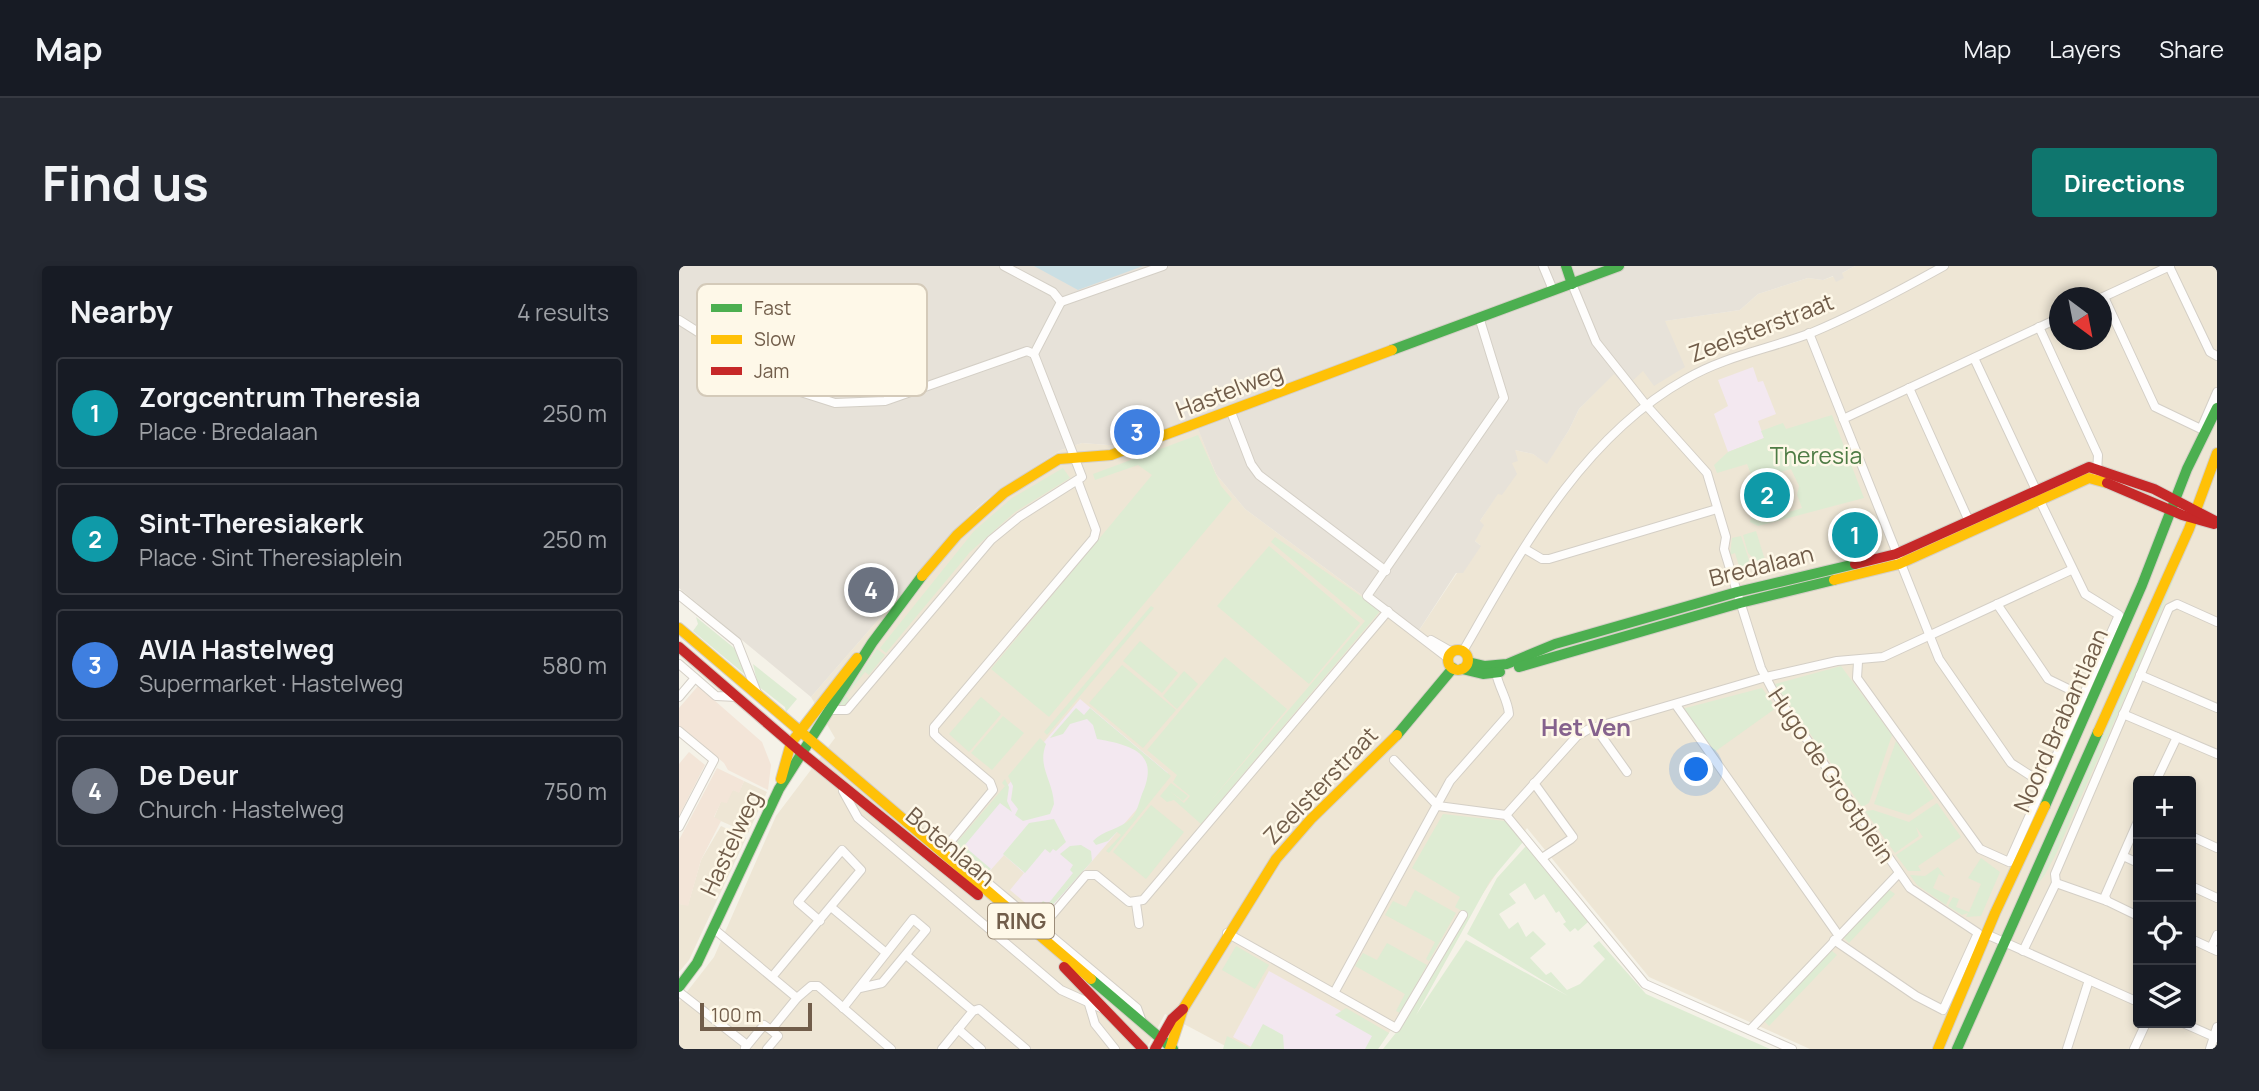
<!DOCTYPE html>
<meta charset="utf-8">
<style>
:root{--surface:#171b24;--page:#242831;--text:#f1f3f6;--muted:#9ea1a6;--line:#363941;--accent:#0f766e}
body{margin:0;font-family:Manrope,sans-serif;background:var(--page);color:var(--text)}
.controls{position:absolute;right:21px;bottom:21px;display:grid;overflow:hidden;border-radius:7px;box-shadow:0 4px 10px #0003}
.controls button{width:63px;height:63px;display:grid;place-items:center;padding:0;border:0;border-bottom:2px solid var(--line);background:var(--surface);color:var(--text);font:35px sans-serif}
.compass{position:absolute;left:1370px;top:21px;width:63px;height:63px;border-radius:50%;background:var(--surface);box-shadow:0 4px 10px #0003;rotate:148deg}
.scale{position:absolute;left:21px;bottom:18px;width:112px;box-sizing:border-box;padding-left:7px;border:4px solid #715d4a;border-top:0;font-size:19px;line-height:24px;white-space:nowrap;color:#715d4a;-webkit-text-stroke:5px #fef8e8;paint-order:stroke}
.you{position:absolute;left:1018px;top:504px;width:24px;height:24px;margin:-18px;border:5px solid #fff;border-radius:50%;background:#1a73e8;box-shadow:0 0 0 10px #1a73e833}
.badge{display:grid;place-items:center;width:46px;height:46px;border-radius:50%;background:var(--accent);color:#fff;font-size:23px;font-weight:700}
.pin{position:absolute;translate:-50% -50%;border:4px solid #fff;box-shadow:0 2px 7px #0006}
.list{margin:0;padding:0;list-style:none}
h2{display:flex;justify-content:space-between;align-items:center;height:91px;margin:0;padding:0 28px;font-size:30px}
h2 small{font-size:23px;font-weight:400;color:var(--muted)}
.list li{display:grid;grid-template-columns:46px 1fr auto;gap:21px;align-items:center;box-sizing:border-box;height:112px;margin:0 14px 14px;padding:0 14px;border:2px solid var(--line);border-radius:7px}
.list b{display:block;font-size:26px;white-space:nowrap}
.list p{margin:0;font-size:23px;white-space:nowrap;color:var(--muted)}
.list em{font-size:23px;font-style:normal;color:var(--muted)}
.icon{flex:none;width:38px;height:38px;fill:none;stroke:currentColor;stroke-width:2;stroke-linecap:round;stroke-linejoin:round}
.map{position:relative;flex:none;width:1538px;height:783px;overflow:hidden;border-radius:7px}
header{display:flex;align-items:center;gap:42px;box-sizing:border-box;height:98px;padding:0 35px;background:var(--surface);border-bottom:2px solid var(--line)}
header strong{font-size:33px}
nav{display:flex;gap:38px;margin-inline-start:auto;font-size:24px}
.intro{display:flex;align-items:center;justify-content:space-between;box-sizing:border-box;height:168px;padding:0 42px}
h1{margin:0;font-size:49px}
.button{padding:18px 32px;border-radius:7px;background:var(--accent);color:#fff;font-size:24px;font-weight:700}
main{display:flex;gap:42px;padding:0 42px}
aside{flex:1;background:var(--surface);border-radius:7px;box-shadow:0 4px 10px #0003}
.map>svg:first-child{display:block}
.residential{fill:#eee6d5;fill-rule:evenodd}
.commercial{fill:#f3e5d8}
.industrial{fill:#e7e2d9}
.education{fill:#f3e8f0}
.green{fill:#deecd3}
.water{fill:#cadfe4}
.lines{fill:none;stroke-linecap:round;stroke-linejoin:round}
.street-casing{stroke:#d4cfc6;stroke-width:10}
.fast-casing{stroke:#d5cfc6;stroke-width:12}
.slow-casing{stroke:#d5cfc6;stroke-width:12}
.jam-casing{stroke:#d5cfc6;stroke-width:12}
.street{stroke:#fefdfc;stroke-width:8}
.fast{stroke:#4caf50;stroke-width:10}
.slow{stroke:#ffc107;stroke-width:10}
.jam{stroke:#c62828;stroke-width:10}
.labels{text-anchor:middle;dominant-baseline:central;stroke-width:5;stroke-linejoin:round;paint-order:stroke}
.shield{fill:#fef8e8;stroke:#9b8c79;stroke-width:2}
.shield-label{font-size:21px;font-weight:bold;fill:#715d4a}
.street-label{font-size:23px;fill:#715d4a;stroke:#fef8e8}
.park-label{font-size:23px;fill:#4e7c45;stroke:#fef8e8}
.neighbourhood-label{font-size:24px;font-weight:bold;fill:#85628d;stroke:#fef8e8}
.key{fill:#fef8e8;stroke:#d4cab9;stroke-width:2}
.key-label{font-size:19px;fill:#715d4a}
</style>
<header>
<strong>Map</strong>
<nav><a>Map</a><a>Layers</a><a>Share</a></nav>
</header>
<div class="intro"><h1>Find us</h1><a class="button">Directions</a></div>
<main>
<aside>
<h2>Nearby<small>4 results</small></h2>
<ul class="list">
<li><span class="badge" style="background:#0f9aa8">1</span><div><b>Zorgcentrum Theresia</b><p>Place · Bredalaan</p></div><em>250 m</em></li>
<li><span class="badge" style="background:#0f9aa8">2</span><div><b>Sint-Theresiakerk</b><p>Place · Sint Theresiaplein</p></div><em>250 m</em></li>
<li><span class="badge" style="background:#3f7fe0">3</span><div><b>AVIA Hastelweg</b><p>Supermarket · Hastelweg</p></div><em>580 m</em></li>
<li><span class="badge" style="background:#6b7280">4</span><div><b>De Deur</b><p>Church · Hastelweg</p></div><em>750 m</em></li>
</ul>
</aside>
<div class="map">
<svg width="1538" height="783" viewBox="0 0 1538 783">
<rect width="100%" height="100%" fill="#f5f2e8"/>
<!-- residential -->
<g class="residential">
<path d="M1176 0H1538V783H1131L970 711 848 562 699 783H552L486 748 467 783H0V736L35 691 97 550 156 472 132 431 294 245 342 209 382 184 403 177 455 181 517 157 537 208 566 243 737 369 778 307 801 279 796 275 801 255 819 227 836 184 854 188 868 197 890 164 900 143 985 55 1061 44 1079 28 1129 12 1144 14 1155 10 1157 15 1163 7ZM1380 32H1422V74H1380ZM1459 515H1512V757H1459Z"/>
<polygon points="65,515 88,526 69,567 35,552 42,535 54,524 60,526"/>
<polygon points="42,560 67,572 10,694 0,706 0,638 9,639 22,594"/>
</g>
<!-- commercial -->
<g class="commercial">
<polygon points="19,420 83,476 92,499 89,524 49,504 45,497 0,460 0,442"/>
<polygon points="10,486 26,499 0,550 0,498"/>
<polygon points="38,502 65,515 60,527 54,524 48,537 42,536 35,551 42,555 22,594 9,640 0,638 0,574"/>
</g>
<!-- industrial -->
<polygon class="industrial" points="0,0 1176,0 1163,7 1165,12 1157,16 1154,10 1144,14 1129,12 1079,28 1061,44 986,55 1006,101 975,120 964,105 947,121 935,108 900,143 890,164 868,198 854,188 836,184 839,195 833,197 838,208 823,229 819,228 801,255 805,259 796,275 802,280 784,307 777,307 737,369 566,243 537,208 517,158 455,181 403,177 382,184 321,223 294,245 132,431 0,322"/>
<!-- education -->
<g class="education">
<polygon points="1074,101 1079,116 1084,115 1097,148 1079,155 1085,172 1049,186 1035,148 1049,140 1039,114"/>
<polygon points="401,433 489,507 364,652 331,624 345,607 325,589 309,607 278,580"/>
<polygon points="590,705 698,765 688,783 576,783 554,771"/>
</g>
<!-- green -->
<g class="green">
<polygon points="1153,149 1185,232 1079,260 1071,256 1072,251 1105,242 1107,247 1123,242 1118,229 1120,220 1112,203 1095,208 1096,212 1076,218 1068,198 1038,207 1035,199 1049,186 1085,172 1082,165 1104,157 1107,163"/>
<polygon points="519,169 542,220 553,233 370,451 312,403 473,209 459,199 416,214 414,208"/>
<polygon points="384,202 391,212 336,246 291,286 207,387 201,382 295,265 333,232"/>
<polygon points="1077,265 1090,307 1069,287 1064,269"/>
<polygon points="1062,270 1070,294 1065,316 1056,287 1051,289 1053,272"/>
<polygon points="1511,270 1476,363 1377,588 1365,610 1350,629"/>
<polygon points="596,271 702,344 522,558 495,534 488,536 481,530 492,517 509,530 504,535 491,525 505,537 511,530 494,516 498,509 468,484 546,391 608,443 530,537 686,355 592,276"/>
<polygon points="590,280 681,357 630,418 538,340"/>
<polygon points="472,340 475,342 368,469 365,466"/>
<polygon points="17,351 60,386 69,411 14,365 19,358"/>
<polygon points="461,375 499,407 483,427 444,395"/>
<polygon points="198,383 206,389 190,409 186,406 167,430 172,436 168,440 158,441"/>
<polygon points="74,398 118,433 107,446 106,441 79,420"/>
<polygon points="443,399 497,444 464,482 410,437"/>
<polygon points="1162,400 1213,469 1190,537 1183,541 1096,418"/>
<polygon points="505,405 519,418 498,443 484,430"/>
<polygon points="1083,422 1097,442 1034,487 1003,443"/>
<polygon points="302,431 322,448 290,486 270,468"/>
<path d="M397 442 405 449 411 442 492 510 430 587 427 585 442 569 438 566 429 575 417 579 414 575C425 564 441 563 452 553 458 547 460 536 463 528 482 486 451 479 418 473L414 459 408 453 391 458 384 468 371 472Z"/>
<polygon points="324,450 345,467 313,504 292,487"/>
<path d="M361 472 367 478C358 501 374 514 375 538L371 548 344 555 336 549 339 543 332 534 334 520 329 510Z"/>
<polygon points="1217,475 1255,532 1230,549 1195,538"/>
<polygon points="326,513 330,521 328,535 333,546 321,537 285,580 312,603 309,605 279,580 278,576 326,520 323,517"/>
<polygon points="1258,537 1282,571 1239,600 1242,605 1229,605 1217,589 1244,571 1237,561 1240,570 1216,587 1186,545 1194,544 1230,556"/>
<polygon points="472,539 505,566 467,613 434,586"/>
<polygon points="764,548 826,555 844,576 811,615 737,749 787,674 889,730 788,668 818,612 847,580 909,656 899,665 896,662 891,666 884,658 887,656 880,645 877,647 865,628 856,634 846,617 830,628 837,637 820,648 830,663 839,656 847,671 854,665 867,678 851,692 867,709 872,706 888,724 901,718 926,693 914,680 920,675 967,728 1091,783 704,783 720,763 786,647 776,641 781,631 733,602"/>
<polygon points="375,553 387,576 377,585 374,583 371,587 366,583 346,607 324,588 350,557"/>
<polygon points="402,579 412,585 413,595 363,651 356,645 364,635 369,638 394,607 391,604 394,599 381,588 391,580"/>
<polygon points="1302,592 1321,606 1302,650 1287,651 1289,647 1283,649 1269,640 1274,631 1280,633 1277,641 1290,646 1302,618 1289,612"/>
<polygon points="1259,601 1266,611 1260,608 1254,622 1271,630 1267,639 1238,619 1231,609 1246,610"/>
<polygon points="1209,623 1216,628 1170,677 1164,671"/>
<polygon points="736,624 777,647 750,695 747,693 756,676 706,649 714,635 727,641"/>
<polygon points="708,677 748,699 721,747 717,745 726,728 676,700 684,687 698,694"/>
<polygon points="557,680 590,699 576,723 543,704"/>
<polygon points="1152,684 1158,689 1090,760 1085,755"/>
<polygon points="667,742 710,767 699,783 686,783 693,770 656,749"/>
<polygon points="584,758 604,769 605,783 544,783 548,770 571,782"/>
</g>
<!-- water -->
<polygon class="water" points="355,0 464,0 399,24"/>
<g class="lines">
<!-- street casing -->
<g class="street-casing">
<g id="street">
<polyline points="325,0 374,26 382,36"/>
<polyline points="864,0 874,24"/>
<polyline points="1490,0 1531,86 1538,90"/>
<polyline points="893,18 917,76 967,139 1028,207 1047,271 1045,283 1058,326 1082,402 1093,423 1231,622 1299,667 1264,744 1237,730 1155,674"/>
<polyline points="1425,31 1476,141 1522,163 1538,126"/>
<polyline points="1422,32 1491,0"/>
<polyline points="382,36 484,0"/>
<polyline points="0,54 106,121 156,137 206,135 348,85 355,88"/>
<polyline points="1360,61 1419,189 1418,207"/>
<polyline points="1130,67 1260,393 1332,497 1366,519"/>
<polyline points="1295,92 1357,224"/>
<polyline points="1230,122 1290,255"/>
<polyline points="552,146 572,198 580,209 707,305"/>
<polyline points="1164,153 1380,52"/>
<polyline points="846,283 863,293 870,293 1038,243"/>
<polyline points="0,329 58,376 78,427"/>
<polyline points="1318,338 1369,413 1404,430"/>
<polyline points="752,374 773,386"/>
<path d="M784 385C842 285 902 172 1007 113 1046 90 1090 83 1132 67 1178 48 1222 24 1265 0"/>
<polyline points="769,392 688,330 825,132 800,51"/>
<polyline points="1179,396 1178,412 1301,583 1330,596 1440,349 1406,328 1361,235"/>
<polyline points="0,398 37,430 58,431"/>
<polyline points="1461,409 1538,442"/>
<polyline points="0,431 16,412"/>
<polyline points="997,439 1160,670"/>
<polyline points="152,444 168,444 312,274 340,251 403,211 355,88 382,36"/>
<polyline points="1444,448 1538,488"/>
<polyline points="916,461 948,506"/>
<polyline points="0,465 35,494 0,561"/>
<polyline points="715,494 759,540 827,549 966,718 1113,783"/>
<polyline points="1477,515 1498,471"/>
<polyline points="855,517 894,571"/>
<polyline points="164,525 179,552 309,662 382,724 422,742"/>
<polyline points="827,549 898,470 910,463 1087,411 1158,395 1204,391 1392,304"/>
<polyline points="1512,570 1538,582"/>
<polyline points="265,580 458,742 462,753"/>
<polyline points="267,581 314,524 311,516 260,473 255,468 255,461 415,272 417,264 399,216"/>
<polyline points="1444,590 1459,597"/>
<polyline points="863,592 892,573"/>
<polyline points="1377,617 1428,635 1459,650"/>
<polyline points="1512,620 1538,632"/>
<polyline points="1428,635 1426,630 1459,555"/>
<polyline points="457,637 460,658"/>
<polyline points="152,641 206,686"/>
<polyline points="362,662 407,609 417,609 450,636 464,634 709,345"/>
<polyline points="35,663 118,732 132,720 139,720 212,783"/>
<polyline points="548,667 717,762 784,649"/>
<polyline points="1307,668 1459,736"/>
<polyline points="1512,673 1538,685"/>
<polyline points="1532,682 1538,669"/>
<polyline points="1344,685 1377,617 1376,608 1490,342 1498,338 1538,356"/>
<polyline points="227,689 294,745"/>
<polyline points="93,711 182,604 163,584 119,636 141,655"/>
<polyline points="0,726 68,779"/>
<path d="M655 727 771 515 830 448C829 434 820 422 817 407"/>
<polyline points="410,738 416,758 436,783"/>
<polyline points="164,742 234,653 247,664 203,717 181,722"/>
<polyline points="1504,757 1538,772"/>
<polyline points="279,763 302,783"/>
<polyline points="1071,764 1220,607"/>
<polyline points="66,782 85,759 92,764 118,732"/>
<polyline points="88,783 99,770 92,764"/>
<polyline points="263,783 294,745 300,743 347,783"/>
<polyline points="1388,783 1410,714"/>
<polyline points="1455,783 1467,757"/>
<polyline points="1531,783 1538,761"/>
</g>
</g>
<!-- fast casing -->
<g class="fast-casing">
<g id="fast">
<polyline points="887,0 893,18"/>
<polyline points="713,84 940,0"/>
<polyline points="789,396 806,400 828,398 876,378 1058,326 1176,298"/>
<polyline points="840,401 1061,337 1155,314"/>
<polyline points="783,403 804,408 821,406"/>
<polyline points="718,469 774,402"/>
<polyline points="1366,540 1463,319 1508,203 1538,142"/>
<polyline points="412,713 494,783"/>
<polyline points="0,721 18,697 100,523 193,377 243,310"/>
<polyline points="1278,783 1419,466"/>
</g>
</g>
<!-- slow casing -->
<g class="slow-casing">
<g id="slow">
<polyline points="243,310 278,269 325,227 380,193 432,189 713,84"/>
<polyline points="1155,314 1220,298 1410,212 1428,217"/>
<polyline points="0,362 412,713"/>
<circle cx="779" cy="394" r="10"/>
<polyline points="1419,466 1510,263 1538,187"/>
<polyline points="102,513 112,477 178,392"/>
<polyline points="491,783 504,743 597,593 632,553 718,469"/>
<polyline points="1259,783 1316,647 1366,540"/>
</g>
</g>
<!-- jam casing -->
<g class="jam-casing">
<g id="jam">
<polyline points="1428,217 1503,249 1535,258"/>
<polyline points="1176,298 1217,288 1410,201 1475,223 1538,256"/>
<polyline points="0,381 123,487 299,629"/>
<polyline points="385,701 464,783"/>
<polyline points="476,783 493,753 504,743"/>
</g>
</g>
<!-- street -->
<use href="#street" class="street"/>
<!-- fast -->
<use href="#fast" class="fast"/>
<!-- slow -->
<use href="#slow" class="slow"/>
<!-- jam -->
<use href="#jam" class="jam"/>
</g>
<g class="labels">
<!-- shield labels -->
<rect class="shield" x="309" y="637.5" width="66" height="35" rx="5"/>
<g class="shield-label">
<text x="342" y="655">RING</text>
</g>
<!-- street labels -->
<g class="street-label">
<text transform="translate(1082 61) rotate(-21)">Zeelsterstraat</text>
<text transform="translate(550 124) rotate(-21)">Hastelweg</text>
<text transform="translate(1082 299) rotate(-14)">Bredalaan</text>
<text transform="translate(1381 454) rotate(-66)">Noord Brabantlaan</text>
<text transform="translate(1153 509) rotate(56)">Hugo de Grootplein</text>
<text transform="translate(641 519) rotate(-46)">Zeelsterstraat</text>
<text transform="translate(51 577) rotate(-65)">Hastelweg</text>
<text transform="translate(272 580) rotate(40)">Botenlaan</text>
</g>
<!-- park labels -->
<g class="park-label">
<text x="1137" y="189">Theresia</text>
</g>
<!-- neighbourhood labels -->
<g class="neighbourhood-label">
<text x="907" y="460">Het Ven</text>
</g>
</g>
<!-- legend -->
<rect x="18" y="18" width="230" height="112" rx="10" class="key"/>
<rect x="32" y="38" width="31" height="8" fill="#4caf50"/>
<rect x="32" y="69" width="31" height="9" fill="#ffc107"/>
<rect x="32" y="101" width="31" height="8" fill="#c62828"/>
<g class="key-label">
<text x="75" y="49">Fast</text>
<text x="75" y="80">Slow</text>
<text x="75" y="112">Jam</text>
</g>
</svg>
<div class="controls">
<button>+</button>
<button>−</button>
<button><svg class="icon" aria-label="locate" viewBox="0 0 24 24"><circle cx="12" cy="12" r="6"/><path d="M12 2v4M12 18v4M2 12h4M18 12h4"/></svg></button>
<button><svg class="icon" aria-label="layers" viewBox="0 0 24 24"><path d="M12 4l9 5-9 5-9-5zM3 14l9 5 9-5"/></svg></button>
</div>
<svg class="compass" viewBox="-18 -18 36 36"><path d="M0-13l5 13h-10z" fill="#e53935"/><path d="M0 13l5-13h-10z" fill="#9ea1a6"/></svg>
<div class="scale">100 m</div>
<div class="you"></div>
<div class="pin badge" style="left:1176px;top:269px;background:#0f9aa8">1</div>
<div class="pin badge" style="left:1088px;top:229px;background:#0f9aa8">2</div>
<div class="pin badge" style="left:458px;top:166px;background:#3f7fe0">3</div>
<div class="pin badge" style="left:192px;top:324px;background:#6b7280">4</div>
</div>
</main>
